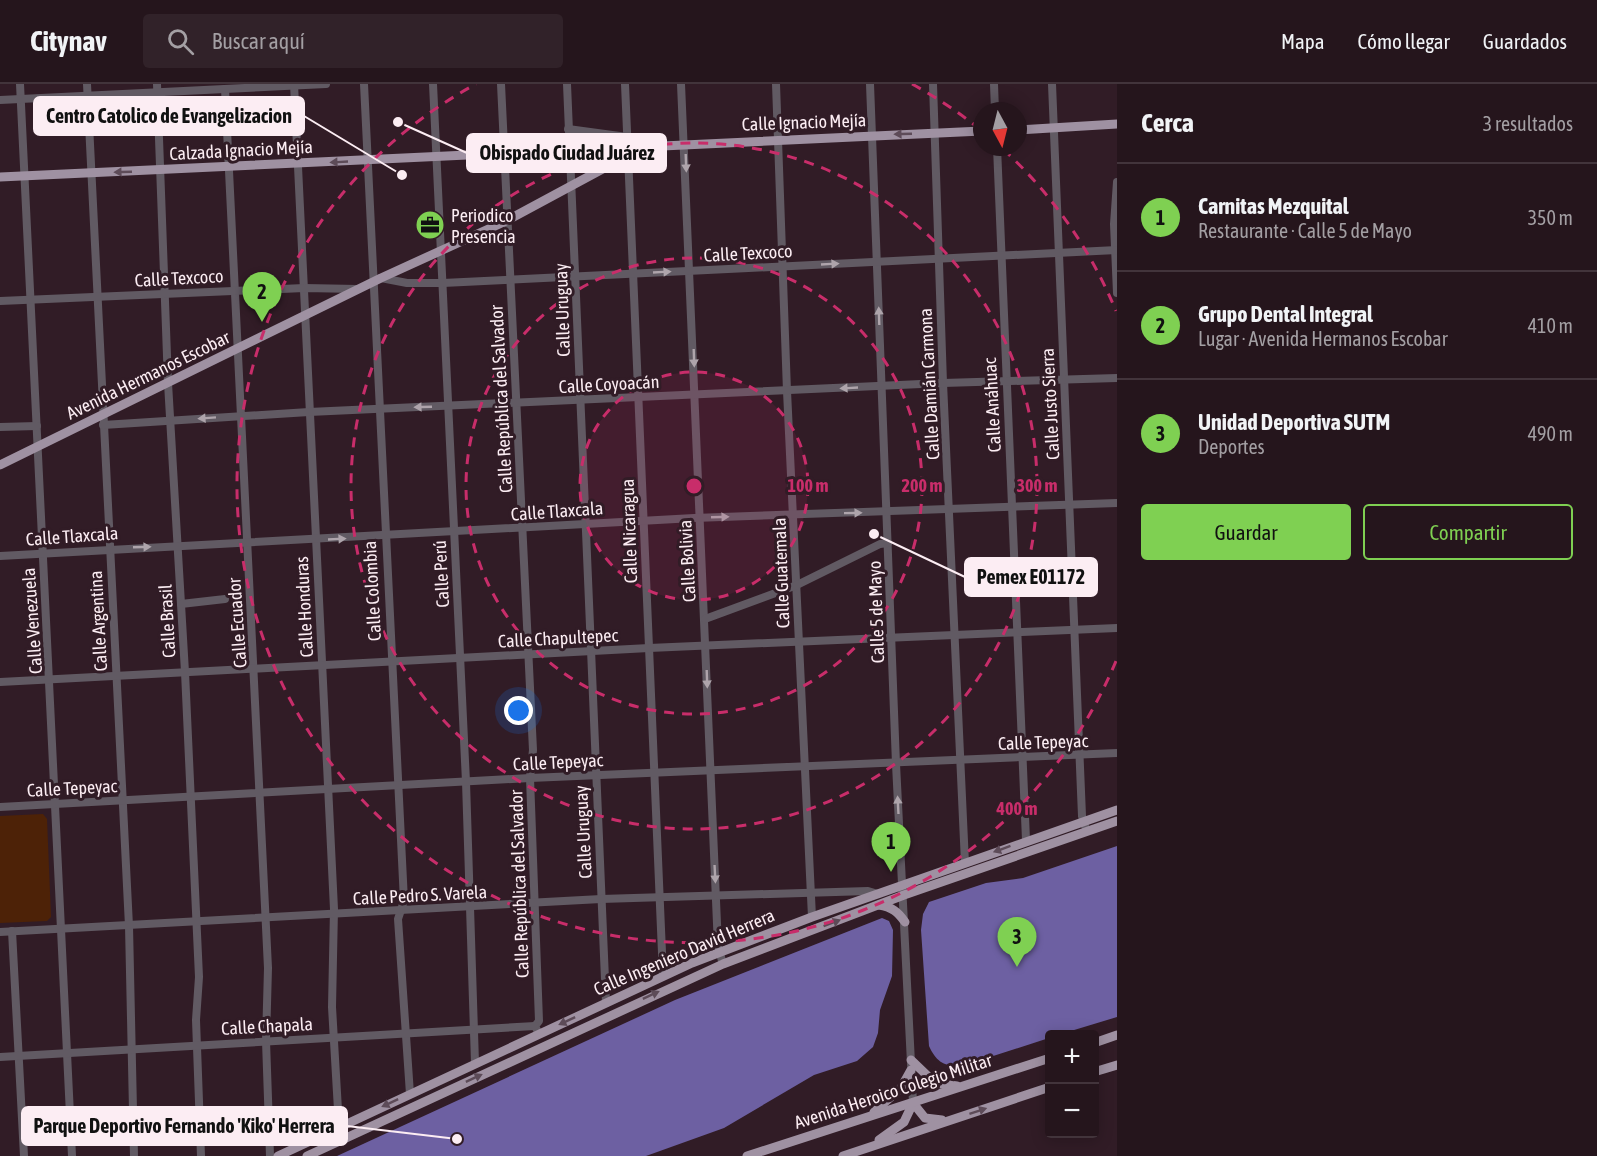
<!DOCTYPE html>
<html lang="es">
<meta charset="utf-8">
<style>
:root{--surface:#25151c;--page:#312229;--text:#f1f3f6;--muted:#a39fa3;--line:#42343b;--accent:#7fd052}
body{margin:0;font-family:"Asap Condensed",sans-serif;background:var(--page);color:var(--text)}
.controls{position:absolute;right:18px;bottom:18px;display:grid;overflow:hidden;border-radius:6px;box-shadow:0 3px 15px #0003}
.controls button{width:54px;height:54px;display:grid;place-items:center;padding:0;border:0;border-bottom:2px solid var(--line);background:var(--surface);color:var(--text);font:30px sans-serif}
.compass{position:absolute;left:973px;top:18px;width:54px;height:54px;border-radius:50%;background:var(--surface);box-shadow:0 3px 15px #0003;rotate:173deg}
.you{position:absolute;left:519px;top:627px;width:21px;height:21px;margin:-15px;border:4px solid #fff;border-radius:50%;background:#1a73e8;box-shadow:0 0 0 9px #1a73e833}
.badge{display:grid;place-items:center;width:39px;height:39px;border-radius:50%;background:var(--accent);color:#111;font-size:20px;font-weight:700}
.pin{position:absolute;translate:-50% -50px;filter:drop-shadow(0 2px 3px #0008)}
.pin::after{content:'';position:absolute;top:32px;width:21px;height:18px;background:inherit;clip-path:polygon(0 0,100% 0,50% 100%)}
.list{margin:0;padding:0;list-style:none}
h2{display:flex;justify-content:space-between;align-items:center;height:78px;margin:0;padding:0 24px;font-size:26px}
h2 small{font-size:20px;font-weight:400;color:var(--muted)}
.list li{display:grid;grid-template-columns:39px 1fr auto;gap:18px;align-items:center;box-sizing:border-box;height:108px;padding:0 24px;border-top:2px solid var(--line)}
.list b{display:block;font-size:22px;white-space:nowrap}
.list p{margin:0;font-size:20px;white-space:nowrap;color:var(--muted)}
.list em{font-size:20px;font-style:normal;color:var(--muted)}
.actions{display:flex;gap:12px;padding:18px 24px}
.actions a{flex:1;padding:14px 0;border:2px solid var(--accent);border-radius:6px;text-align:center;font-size:21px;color:var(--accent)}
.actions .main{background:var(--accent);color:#111}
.icon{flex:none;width:33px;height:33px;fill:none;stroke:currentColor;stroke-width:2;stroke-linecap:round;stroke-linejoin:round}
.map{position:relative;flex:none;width:1117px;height:1072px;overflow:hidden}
header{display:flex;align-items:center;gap:36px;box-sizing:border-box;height:84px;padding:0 30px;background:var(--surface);border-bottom:2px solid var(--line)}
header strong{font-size:28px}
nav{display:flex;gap:33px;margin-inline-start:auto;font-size:21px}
.search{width:420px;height:54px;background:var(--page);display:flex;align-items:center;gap:15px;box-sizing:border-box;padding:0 21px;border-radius:6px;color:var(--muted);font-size:22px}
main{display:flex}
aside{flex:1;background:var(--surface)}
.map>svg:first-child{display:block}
.green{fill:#4d2207}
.water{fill:#6d60a2}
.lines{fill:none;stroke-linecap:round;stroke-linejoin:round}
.minor{stroke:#615a63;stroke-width:8}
.major{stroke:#9f91a2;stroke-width:9}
.oneway{fill:#5d4b58}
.oneway2{fill:#aea4ab}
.ring{fill:none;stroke:#c82d6a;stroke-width:3;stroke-dasharray:10 8}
.labels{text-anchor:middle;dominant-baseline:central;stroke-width:6;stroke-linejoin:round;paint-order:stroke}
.street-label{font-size:18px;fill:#fcedf3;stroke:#311c26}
.poi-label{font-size:18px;fill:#fcedf3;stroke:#311c26;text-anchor:start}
.centre{fill:#c82d6a;stroke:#311c26;stroke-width:3}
.ring-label{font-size:18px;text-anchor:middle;font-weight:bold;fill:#c82d6a;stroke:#311c26;stroke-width:6;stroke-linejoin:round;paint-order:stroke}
.leader{fill:none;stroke:#fcedf3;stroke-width:2}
.callout-dot{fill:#fcedf3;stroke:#311c26;stroke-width:2}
.callout{fill:#fcedf3;stroke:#fcedf3;stroke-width:2}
.callout-label{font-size:20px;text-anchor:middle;font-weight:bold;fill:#111}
</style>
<header>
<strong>Citynav</strong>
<div class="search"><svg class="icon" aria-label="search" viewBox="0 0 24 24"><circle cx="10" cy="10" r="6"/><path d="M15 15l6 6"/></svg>Buscar aquí</div>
<nav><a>Mapa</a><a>Cómo llegar</a><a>Guardados</a></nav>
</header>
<main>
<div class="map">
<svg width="1117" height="1072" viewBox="0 0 1117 1072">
<rect width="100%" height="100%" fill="#311c26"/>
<!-- green -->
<polygon class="green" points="43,730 47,735 51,833 47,837 0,839 0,732"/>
<!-- water -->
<g class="water">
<path d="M1117 762V933L1061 950H1050L1049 954 959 983C942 981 936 977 929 962L921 846 923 830 929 818 986 799 1023 794Z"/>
<polygon points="882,834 889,837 893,846 892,892 880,926 878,949 873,963 857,977 814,991 724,1044 646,1072 337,1072 675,916"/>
</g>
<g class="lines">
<!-- minor -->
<g class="minor">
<polyline points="20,0 72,1072"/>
<polyline points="87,0 129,842 134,1072"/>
<polyline points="157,0 168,299 185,588 199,893 196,936 201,1072"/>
<polyline points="294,0 334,825 332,923 339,1043"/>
<polyline points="364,0 404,817 398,835 410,1010"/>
<polyline points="433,0 466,698 475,979"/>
<polyline points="501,0 533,666 530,694 539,937 535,942 539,950"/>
<polyline points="567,0 606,919"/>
<polyline points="625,0 663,892"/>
<polyline points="681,0 718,863 723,880"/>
<polyline points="776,0 787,307 812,833"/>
<polyline points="870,0 896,680 913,1019"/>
<polyline points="933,0 943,299 965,779"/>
<polyline points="994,0 995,27"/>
<polyline points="1052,0 1082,732 1085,742"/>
<polyline points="225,5 268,884 266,957 270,1072"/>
<polyline points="0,16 326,0"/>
<polyline points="568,45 627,53"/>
<polyline points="997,63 1026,756"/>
<polyline points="1117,98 1114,140 1117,209"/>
<polyline points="381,194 407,199 443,199 1117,166"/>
<polyline points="0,217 304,204 358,205"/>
<polyline points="103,341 309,328 943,299 1117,294"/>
<polyline points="0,343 37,342"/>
<polyline points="0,472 694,434 1117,419"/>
<polyline points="181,520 225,515"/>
<polyline points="705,535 797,501 880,460 888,459"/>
<polyline points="0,598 649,564 1117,544"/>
<polyline points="0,723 530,694 1117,669"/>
<polyline points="12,847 24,1072"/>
<polyline points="0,848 601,815 868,807 878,810"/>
<polyline points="0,973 535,942"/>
</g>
<!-- major -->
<g class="major">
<polyline points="1018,46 1117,40"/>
<polyline points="0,93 982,47"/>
<polyline points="0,381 381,194 506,137 610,81 628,64"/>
<path d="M879 821C892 823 898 828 905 838"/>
<polyline points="1094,959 1117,951"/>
<polyline points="911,976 935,999 957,1002"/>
<polyline points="1094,988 1117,981"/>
<polyline points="913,1019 925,1034 942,1036"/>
<polyline points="874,1028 901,1004 911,986"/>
<polyline points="879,1056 904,1038 913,1019"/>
<polyline points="278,1072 692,879 812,833 1117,726"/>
<polyline points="307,1072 723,880 904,811 1117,737"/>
<polyline points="747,1072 1050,974"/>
<polyline points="843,1072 1050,1003"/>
</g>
</g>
<!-- one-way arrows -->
<defs><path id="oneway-solid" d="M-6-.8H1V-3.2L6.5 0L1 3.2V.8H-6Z" transform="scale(1.5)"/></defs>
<g class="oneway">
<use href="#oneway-solid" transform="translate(903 50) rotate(178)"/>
<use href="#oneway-solid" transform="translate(339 78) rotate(177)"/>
<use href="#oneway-solid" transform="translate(123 88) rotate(178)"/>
<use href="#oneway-solid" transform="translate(1002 765) rotate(160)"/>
<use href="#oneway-solid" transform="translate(832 839) rotate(-21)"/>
<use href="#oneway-solid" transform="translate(651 911) rotate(-25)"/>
<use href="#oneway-solid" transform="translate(567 937) rotate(155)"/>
<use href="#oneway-solid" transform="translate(474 994) rotate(-25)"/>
<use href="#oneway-solid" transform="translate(390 1019) rotate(155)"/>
<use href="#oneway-solid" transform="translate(978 1027) rotate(-18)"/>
</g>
<g class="oneway2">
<use href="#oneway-solid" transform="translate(686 79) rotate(88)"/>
<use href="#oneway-solid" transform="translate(830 180) rotate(-3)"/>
<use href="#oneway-solid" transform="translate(662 188) rotate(-3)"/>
<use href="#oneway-solid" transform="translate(879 232) rotate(-92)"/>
<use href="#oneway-solid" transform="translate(694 274) rotate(88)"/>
<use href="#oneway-solid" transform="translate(849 304) rotate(177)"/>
<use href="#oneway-solid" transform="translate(423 323) rotate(178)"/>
<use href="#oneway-solid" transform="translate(207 334) rotate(176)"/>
<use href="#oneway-solid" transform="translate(853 429) rotate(-1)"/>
<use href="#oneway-solid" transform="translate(720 433) rotate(-2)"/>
<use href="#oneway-solid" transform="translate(337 455) rotate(-3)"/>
<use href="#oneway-solid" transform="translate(142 463) rotate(-2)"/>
<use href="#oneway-solid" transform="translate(707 595) rotate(88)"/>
<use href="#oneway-solid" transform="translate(898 721) rotate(-93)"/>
<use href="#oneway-solid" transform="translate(715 790) rotate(87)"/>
</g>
<!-- distance rings -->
<circle cx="694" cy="402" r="114" fill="#c82d6a" fill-opacity=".12"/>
<g class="ring">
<circle cx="694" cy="402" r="114"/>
<circle cx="694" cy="402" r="228"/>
<circle cx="694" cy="402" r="343"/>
<path d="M1116 577A457 457 0 1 1 476 0M912 0A457 457 0 0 1 982 47M1003 65A457 457 0 0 1 1116 227"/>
</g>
<!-- icons -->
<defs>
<g id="office-disc" transform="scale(1.5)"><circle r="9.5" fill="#7fd052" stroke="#311c26"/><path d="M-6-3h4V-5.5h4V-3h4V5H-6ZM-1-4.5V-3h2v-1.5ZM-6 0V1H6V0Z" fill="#111"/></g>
</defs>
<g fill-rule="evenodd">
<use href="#office-disc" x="430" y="141"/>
</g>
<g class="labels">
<!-- street labels -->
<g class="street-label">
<text transform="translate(804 38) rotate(-2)">Calle Ignacio Mejía</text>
<text transform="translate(241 66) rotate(-3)">Calzada Ignacio Mejía</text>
<text transform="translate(748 169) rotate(-3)">Calle Texcoco</text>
<text transform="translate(179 194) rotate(-3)">Calle Texcoco</text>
<text transform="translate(562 226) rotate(-92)">Calle Uruguay</text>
<text transform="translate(148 291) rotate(-26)">Avenida Hermanos Escobar</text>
<text transform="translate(609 300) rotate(-3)">Calle Coyoacán</text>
<text transform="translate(929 300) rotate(-93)">Calle Damián Carmona</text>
<text transform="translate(501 315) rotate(-93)">Calle República del Salvador</text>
<text transform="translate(1050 320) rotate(-93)">Calle Justo Sierra</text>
<text transform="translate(992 321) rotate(-93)">Calle Anáhuac</text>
<text transform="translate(557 427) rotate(-4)">Calle Tlaxcala</text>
<text transform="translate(629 447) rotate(-92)">Calle Nicaragua</text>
<text transform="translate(72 452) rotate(-4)">Calle Tlaxcala</text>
<text transform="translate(687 477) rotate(-93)">Calle Bolivia</text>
<text transform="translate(781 489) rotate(-92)">Calle Guatemala</text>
<text transform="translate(441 490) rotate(-93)">Calle Perú</text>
<text transform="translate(372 507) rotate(-93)">Calle Colombia</text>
<text transform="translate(304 523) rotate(-93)">Calle Honduras</text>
<text transform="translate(876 528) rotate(-92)">Calle 5 de Mayo</text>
<text transform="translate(32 537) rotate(-94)">Calle Venezuela</text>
<text transform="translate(98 537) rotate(-93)">Calle Argentina</text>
<text transform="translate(167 537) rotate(-93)">Calle Brasil</text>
<text transform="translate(237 539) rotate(-94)">Calle Ecuador</text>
<text transform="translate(558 554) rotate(-3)">Calle Chapultepec</text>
<text transform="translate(1043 658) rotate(-2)">Calle Tepeyac</text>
<text transform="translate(558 678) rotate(-3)">Calle Tepeyac</text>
<text transform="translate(72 704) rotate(-3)">Calle Tepeyac</text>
<text transform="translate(583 748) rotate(-93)">Calle Uruguay</text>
<text transform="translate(519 800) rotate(-92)">Calle República del Salvador</text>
<text transform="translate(420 811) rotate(-3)">Calle Pedro S. Varela</text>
<text transform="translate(684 868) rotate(-23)">Calle Ingeniero David Herrera</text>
<text transform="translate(267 942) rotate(-3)">Calle Chapala</text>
<text transform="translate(893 1007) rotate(-18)">Avenida Heroico Colegio Militar</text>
</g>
<!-- poi labels -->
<g class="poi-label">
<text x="451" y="131">Periodico<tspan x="451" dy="21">Presencia</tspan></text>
</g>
</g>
<circle cx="694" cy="402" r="9" class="centre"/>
<g class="ring-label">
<text x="808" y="408">100 m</text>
<text x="922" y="408">200 m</text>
<text x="1037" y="408">300 m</text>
<text x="1017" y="731">400 m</text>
</g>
<!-- callouts -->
<path class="leader" d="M402 91L304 32M398 38L467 69M874 450L965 493M457 1055L347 1042"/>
<g class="callout-dot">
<circle cx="402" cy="91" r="6"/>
<circle cx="398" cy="38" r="6"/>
<circle cx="874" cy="450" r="6"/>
<circle cx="457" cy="1055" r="6"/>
</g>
<g class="callout">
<rect x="34" y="13" width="270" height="38" rx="6"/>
<rect x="467" y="50" width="199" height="38" rx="6"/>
<rect x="965" y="474" width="132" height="38" rx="6"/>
<rect x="22" y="1023" width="325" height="38" rx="6"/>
</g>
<g class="callout-label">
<text x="169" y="39">Centro Catolico de Evangelizacion</text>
<text x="567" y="76">Obispado Ciudad Juárez</text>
<text x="1031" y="500">Pemex E01172</text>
<text x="184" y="1049">Parque Deportivo Fernando 'Kiko' Herrera</text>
</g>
</svg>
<div class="controls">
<button>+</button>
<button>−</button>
</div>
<svg class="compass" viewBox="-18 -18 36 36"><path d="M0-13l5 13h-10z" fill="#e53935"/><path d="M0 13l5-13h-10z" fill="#a39fa3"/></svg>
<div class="you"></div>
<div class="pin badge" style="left:891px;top:788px">1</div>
<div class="pin badge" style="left:262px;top:238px">2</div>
<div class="pin badge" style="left:1017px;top:883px">3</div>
</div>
<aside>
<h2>Cerca<small>3 resultados</small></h2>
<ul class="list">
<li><span class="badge">1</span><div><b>Carnitas Mezquital</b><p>Restaurante · Calle 5 de Mayo</p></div><em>350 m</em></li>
<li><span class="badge">2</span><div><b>Grupo Dental Integral</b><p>Lugar · Avenida Hermanos Escobar</p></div><em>410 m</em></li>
<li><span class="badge">3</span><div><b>Unidad Deportiva SUTM</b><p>Deportes</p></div><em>490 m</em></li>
</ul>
<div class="actions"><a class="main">Guardar</a><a>Compartir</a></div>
</aside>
</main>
